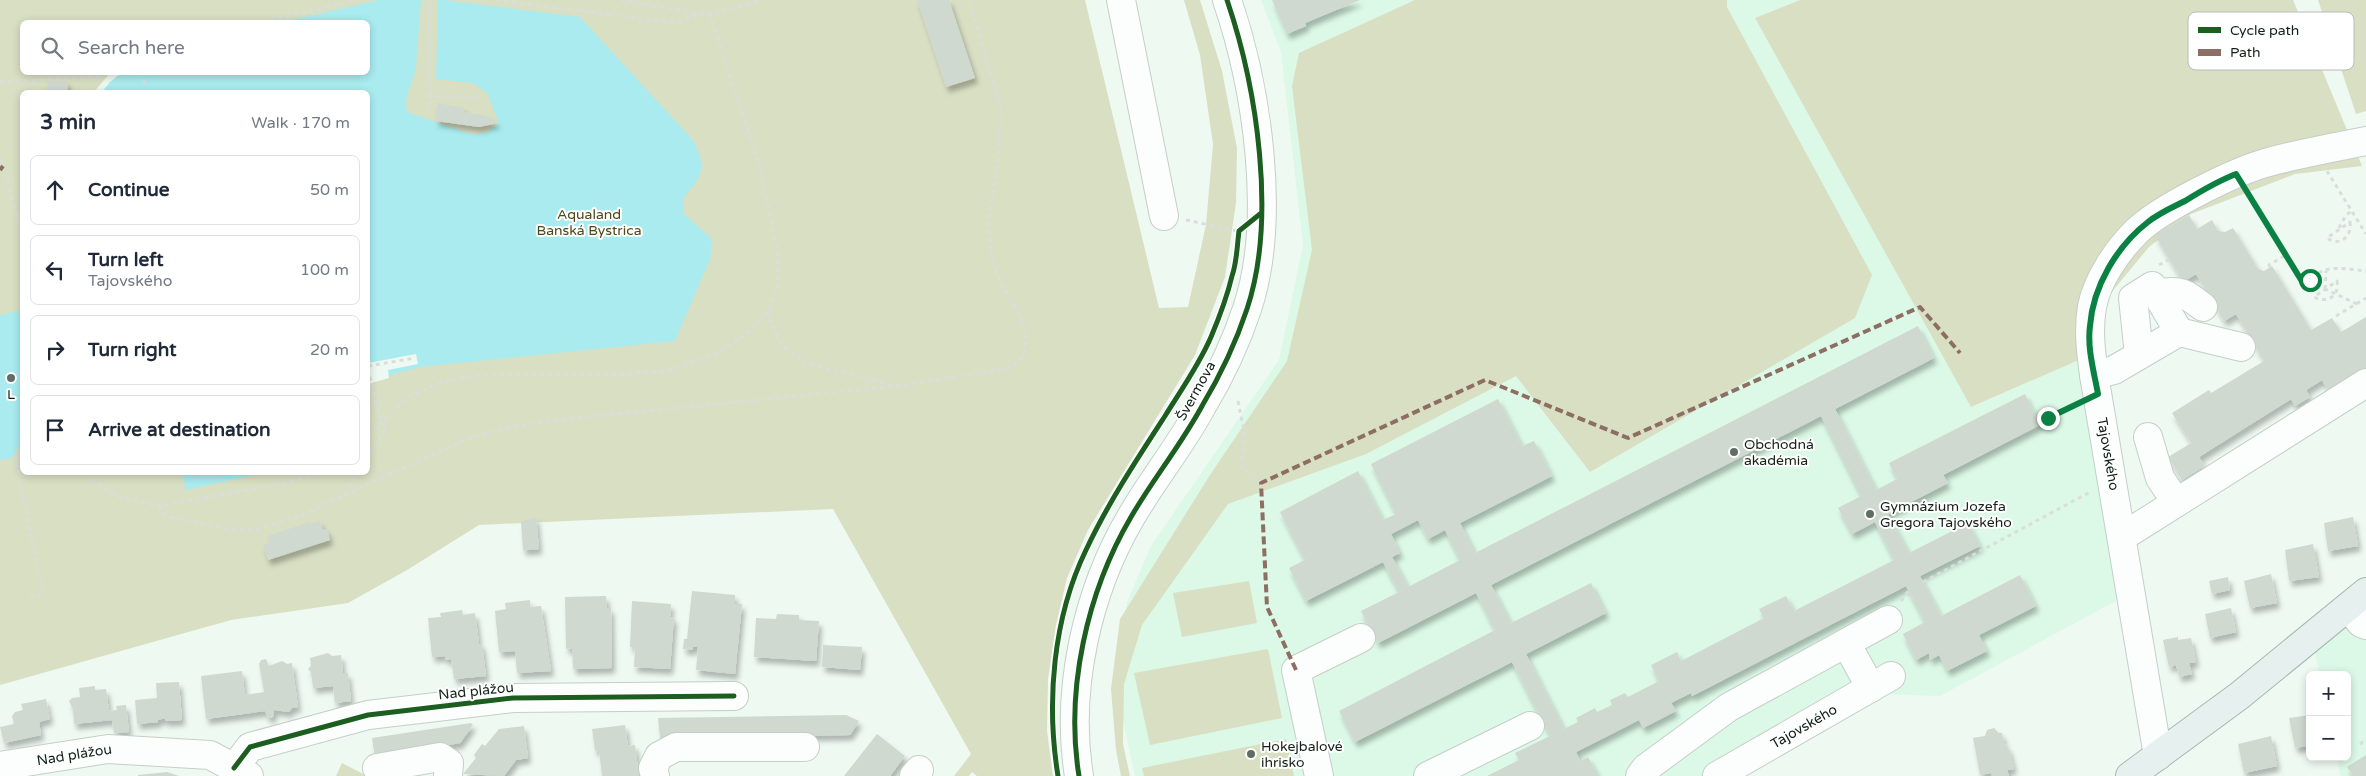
<!DOCTYPE html>
<meta charset="utf-8">
<style>
:root{--surface:#fff;--page:#f2f2f3;--text:#1f2937;--muted:#747a83;--line:#e0e1e3}
body{margin:0;font-family:"Varela Round",sans-serif;background:var(--page);color:var(--text)}
.controls{position:absolute;right:15px;bottom:15px;display:grid;overflow:hidden;border-radius:8px;box-shadow:0 2px 8px #0003}
.controls button{width:45px;height:45px;display:grid;place-items:center;padding:0;border:0;border-bottom:1px solid var(--line);background:var(--surface);color:var(--text);font:25px sans-serif}
.stop{position:absolute;width:15px;height:15px;margin:-11px;border:4px solid #0b8043;border-radius:50%;background:#fff}
.stop.end{background:#0b8043;border-color:#fff;box-shadow:0 1px 5px #0008}
.list{margin:0;padding:0;list-style:none}
h2{display:flex;justify-content:space-between;align-items:center;height:65px;margin:0;padding:0 20px;font-size:21px}
h2 small{font-size:16px;font-weight:400;color:var(--muted)}
.list li{display:grid;grid-template-columns:32px 1fr auto;gap:15px;align-items:center;box-sizing:border-box;height:70px;margin:0 10px 10px;padding:0 10px;border:1px solid var(--line);border-radius:8px}
.list b{display:block;font-size:19px;white-space:nowrap}
.list p{margin:0;font-size:16px;white-space:nowrap;color:var(--muted)}
.list em{font-size:16px;font-style:normal;color:var(--muted)}
.icon{flex:none;width:28px;height:28px;fill:none;stroke:currentColor;stroke-width:2;stroke-linecap:round;stroke-linejoin:round}
.map{position:relative;flex:none;width:2366px;height:776px;overflow:hidden}
.search{position:absolute;background:var(--surface);box-shadow:0 2px 8px #0003;left:20px;top:20px;width:350px;height:55px;display:flex;align-items:center;gap:12px;box-sizing:border-box;padding:0 18px;border-radius:8px;color:var(--muted);font-size:19px}
.panel{position:absolute;background:var(--surface);box-shadow:0 2px 8px #0003;left:20px;top:90px;width:350px;height:385px;border-radius:8px}
.map>svg:first-child{display:block}
.built{fill:#dcf8e6}
.green{fill:#d9dfc3;fill-rule:evenodd}
.water{fill:#a9ebee}
.pier{fill:#eef9f1}
.building{fill:#d0d9cf;fill-rule:evenodd;filter:url(#shadow)}
.lines{fill:none;stroke-linecap:round;stroke-linejoin:round}
.minor-casing{stroke:#c4cfc7;stroke-width:30}
.major-casing{stroke:#a3b9b2;stroke-width:30}
.path{stroke:#dadedb;stroke-width:3;stroke-dasharray:4 4;stroke-linecap:butt}
.minor{stroke:#fcfefd;stroke-width:28}
.major{stroke:#e6f0ee;stroke-width:28}
.quiet{stroke:#8d6e63;stroke-width:4;stroke-dasharray:8 4;stroke-linecap:butt}
.cycleway-casing{stroke:#fff;stroke-width:8}
.cycleway{stroke:#1b5e20;stroke-width:5}
.route{stroke:#0b8043;stroke-width:6}
.poi-dot{fill:#606d65;stroke:#fff;stroke-width:2}
.labels{text-anchor:middle;dominant-baseline:central;stroke-width:4;stroke-linejoin:round;paint-order:stroke}
.park-label{font-size:14px;fill:#494a19;stroke:#fff}
.street-label{font-size:14px;fill:#142119;stroke:#fff}
.poi-label{font-size:14px;fill:#142119;stroke:#fff;text-anchor:start}
.key{fill:#fff;stroke:#b8bcba;stroke-width:1}
.key-label{font-size:14px;fill:#142119}
</style>
<div class="map">
<svg width="2366" height="776" viewBox="0 0 2366 776">
<defs>
<filter id="shadow"><feDropShadow dx="3" dy="5.5" stdDeviation="2.5" flood-color="#0004"/></filter>
</defs>
<rect width="100%" height="100%" fill="#eef9f1"/>
<!-- built -->
<g class="built">
<polygon points="1261,0 1800,0 1755,18 1972,407 2088,356 2138,589 1940,696 1886,694 1740,776 1135,776 1115,683 1127,602 1151,546 1279,360 1303,245 1281,52"/>
<polygon points="2366,613 2366,776 2340,776 2337,757 2347,757 2347,675 2320,675 2315,652"/>
</g>
<!-- green -->
<g class="green">
<path d="M0 0H1085L1159 308 1188 307 1206 225 1213 144 1200 55 1184 0H1200L1222 71 1237 148 1236 203 1225 277 1195 355 1088 530 1067 578 1056 625 1048 679 1047 731 1053 776H977L972 772 969 776H954L971 754 833 509 479 525 407 570 348 603 231 620 0 685ZM22 22H368V72H22ZM22 92H368V472H22Z"/>
<polygon points="1415,0 1727,0 1727,7 1872,275 1855,318 1590,472 1516,376 1366,454 1228,504 1142,625 1124,684 1123,744 1130,776 1121,776 1116,750 1111,689 1120,619 1210,475 1287,361 1312,250 1292,86 1299,53"/>
<polygon points="1800,0 2293,0 2362,166 2295,174 2191,214 2149,247 2096,311 2088,356 1971,407 1755,18"/>
<polygon points="2318,0 2366,0 2366,111 2356,114"/>
<polygon points="1249,581 1257,623 1182,637 1173,593"/>
<polygon points="1268,649 1282,718 1150,745 1134,673"/>
<polygon points="1286,739 1294,776 1144,776 1142,768"/>
<polygon points="342,763 367,776 336,776"/>
</g>
<!-- water -->
<g class="water">
<path d="M379 0H421L416 68 406 100 407 112 471 134 486 133 499 123 487 93 473 83 436 79 438 0H444L580 17 692 139C707 166 704 174 684 197V214L712 239 710 259 675 341 420 367 368 381V92H96L113 73 368 72V22H283Z"/>
<polygon points="22,310 22,441 12,458 0,460 0,315"/>
<polygon points="182,472 263,472 263,473 186,490"/>
</g>
<!-- pier -->
<g class="pier">
<polygon points="110,73 121,73 110,82 102,92 94,92"/>
<polygon points="416,354 418,364 388,370 389,378 368,384 368,363"/>
</g>
<!-- building -->
<g class="building">
<polygon points="917,0 949,0 975,78 946,87"/>
<polygon points="1272,0 1360,0 1305,23 1306,26 1287,34"/>
<polygon points="67,81 68,92 48,92 47,82"/>
<polygon points="437,103 464,108 464,112 487,116 498,123 479,127 436,121"/>
<polygon points="2189,215 2197,229 2212,220 2218,231 2225,232 2233,228 2258,269 2264,271 2272,266 2311,330 2332,318 2341,332 2366,317 2366,373 2331,395 2322,380 2306,390 2310,397 2295,406 2291,399 2199,457 2205,466 2182,480 2168,457 2191,443 2172,413 2209,390 2211,393 2264,361 2236,314 2224,321 2196,274 2183,282 2155,235"/>
<path d="M1918 326 1934 358 1835 409 1876 490 1897 479 1889 463 2025 394 2040 425 1943 475 1948 483 1888 514 1909 553 1968 523 1980 546 1920 576 1941 616 2020 575 2036 606 1979 635 1987 651 1947 671 1939 655 1930 660 1929 653 1916 660 1903 634 1925 622 1906 586 1692 696 1691 693 1671 703 1676 711 1643 728 1639 720 1576 752 1580 761 1588 757 1598 776H1487L1519 760 1515 753 1550 736 1512 662 1355 742 1339 711 1495 630 1476 593 1378 643 1361 611 1399 592 1383 562 1306 601 1289 568 1305 560 1280 512 1358 471 1383 520 1396 514 1371 464 1498 399 1522 446 1534 441 1552 476 1460 523 1475 553ZM1821 416 1861 496 1838 508 1852 534 1875 522 1894 560 1794 611 1786 596 1759 609 1764 618 1681 661 1677 652 1651 665 1659 681 1628 697 1625 693 1610 700 1612 705 1597 712 1595 708 1576 718 1578 722 1564 729 1526 654 1606 613 1591 583 1511 623 1491 585ZM1418 520 1428 539 1445 530 1460 560 1408 587 1392 557 1400 553 1391 534Z"/>
<polygon points="536,517 539,549 523,550 521,522"/>
<polygon points="2353,517 2358,546 2328,551 2324,523"/>
<polygon points="320,521 323,530 327,529 330,540 268,560 263,545 270,543 268,536 309,522 310,524"/>
<polygon points="2313,544 2319,577 2289,581 2285,550"/>
<polygon points="2271,574 2277,603 2250,608 2244,581"/>
<polygon points="2228,577 2230,590 2212,594 2209,581"/>
<polygon points="692,591 735,595 735,604 742,604 735,674 696,670 698,647 693,647 693,650 683,649 684,639 687,639"/>
<polygon points="606,596 607,608 611,608 612,668 573,669 572,648 566,649 565,597"/>
<polygon points="530,600 530,607 541,606 551,671 517,673 515,651 499,652 495,611 506,609 505,603"/>
<polygon points="632,601 671,604 670,617 674,618 670,669 634,667 635,647 630,647"/>
<polygon points="2231,608 2236,632 2210,638 2205,614"/>
<polygon points="462,610 463,615 475,613 479,644 482,644 486,676 454,679 451,659 445,660 445,656 432,657 428,618 441,617 440,613"/>
<polygon points="777,614 799,615 799,620 819,621 816,661 754,657 756,618 776,619"/>
<polygon points="2178,637 2178,640 2191,638 2196,662 2189,663 2192,674 2179,677 2176,665 2169,667 2163,640"/>
<polygon points="823,645 862,647 860,670 822,667"/>
<polygon points="328,653 332,656 341,655 343,673 348,673 351,701 335,703 333,686 313,688 311,672 308,669 311,666 310,658"/>
<polygon points="266,659 269,666 282,661 287,664 292,663 298,707 292,708 289,712 274,710 273,717 268,718 265,711 206,719 201,676 242,671 245,695 264,692 259,664 261,660"/>
<polygon points="179,682 182,720 165,721 165,718 158,720 158,722 137,724 135,700 157,698 156,683"/>
<polygon points="95,686 95,690 106,689 109,711 117,710 116,706 126,705 129,732 114,733 112,720 74,724 73,709 69,701 72,698 80,697 79,688"/>
<polygon points="46,699 50,719 39,722 41,735 4,743 0,727 14,724 12,716 15,712 23,710 21,704"/>
<polygon points="846,715 859,721 850,735 716,737 660,738 658,718"/>
<polygon points="2310,715 2310,751 2307,751 2306,746 2295,748 2289,718"/>
<polygon points="471,723 473,725 460,743 375,758 372,738"/>
<polygon points="625,725 628,746 635,745 639,776 602,776 599,750 595,751 592,729"/>
<polygon points="524,726 528,758 516,760 504,776 463,774 476,758 474,755 482,744 485,746 499,729"/>
<polygon points="1994,728 1999,733 2002,733 2004,743 2009,749 2014,769 2007,770 2009,776 1992,776 1991,773 1980,775 1973,738 1985,736 1987,730"/>
<polygon points="877,734 905,756 890,776 844,776"/>
<polygon points="2271,736 2277,766 2244,773 2238,744"/>
<polygon points="2366,755 2366,776 2353,776 2347,767"/>
<polygon points="167,772 179,776 138,776 138,775"/>
</g>
<g class="lines">
<!-- minor casing -->
<g class="minor-casing">
<g id="minor">
<polyline points="1121,0 1164,216"/>
<path d="M2157 294C2180 289 2185 293 2203 307"/>
<polyline points="2139,355 2133,298 2152,286 2179,332"/>
<polyline points="2094,375 2114,370 2179,332 2241,347"/>
<polyline points="2148,437 2160,478 2176,502"/>
<polyline points="2122,537 2366,383"/>
<polyline points="2348,607 2361,623 2366,625"/>
<polyline points="1846,643 1871,688"/>
<path d="M2158 756 2094 375C2091 352 2088 330 2092 307 2097 280 2117 251 2136 232 2159 209 2230 174 2262 164 2296 154 2331 148 2366 141"/>
<path id="s1" d="M0 766 108 749 210 755 249 776"/>
<polyline points="234,768 250,747 368,715 513,698 734,696"/>
<polyline points="377,768 440,757 449,763 448,776"/>
<polyline points="655,776 653,768 659,756 676,747 805,747"/>
<polyline points="914,776 919,770"/>
<path d="M1079 776C1065 690 1087 592 1131 517 1153 479 1181 445 1202 406 1220 376 1236 342 1247 309 1277 219 1257 88 1227 0"/>
<polyline points="1319,776 1296,670 1361,638"/>
<polyline points="1428,776 1530,726"/>
<polyline points="1640,776 1646,768 1729,707 1888,620"/>
<path id="s2" d="M1717 776 1891 676"/>
</g>
</g>
<!-- major casing -->
<g class="major-casing">
<polyline id="major" points="2130,776 2239,696 2366,592"/>
</g>
<!-- path -->
<g class="path">
<polyline points="496,0 676,23 701,14"/>
<polyline points="621,0 710,15 763,0"/>
<polyline points="263,22 356,0"/>
<polyline points="143,72 145,85"/>
<polyline points="0,82 103,76 106,72"/>
<polyline points="429,96 479,97"/>
<polyline points="429,113 430,0"/>
<polyline points="0,158 22,231"/>
<polyline points="2327,171 2366,234"/>
<polyline points="2247,193 2303,283 2325,289 2357,304"/>
<polyline points="1186,220 1238,231"/>
<path d="M2350 222C2352 237 2340 247 2327 238Z"/>
<polyline points="2339,228 2346,215 2352,211"/>
<polyline points="2159,265 2170,259"/>
<polyline points="2270,267 2269,265 2286,255"/>
<path d="M2337 281C2340 296 2327 304 2314 297Z"/>
<path d="M2308 285C2319 262 2345 269 2366 271"/>
<polyline points="2325,289 2326,271"/>
<polyline points="768,311 772,325 782,345 805,363 895,386"/>
<polyline points="2336,316 2366,298"/>
<polyline points="368,366 415,358"/>
<polyline points="368,369 378,412 386,429 368,457"/>
<polyline points="1238,401 1244,431 1242,468 1261,483"/>
<polyline points="2048,418 2077,405"/>
<polyline points="368,436 405,399 442,382 481,375 623,374 672,370 713,355 747,334 768,311 778,287 777,249 760,168 710,15"/>
<polyline points="22,449 16,459 43,595 30,598"/>
<polyline points="87,472 94,481 116,496 159,506 276,485 326,472"/>
<polyline points="344,495 467,439 507,428 554,420 897,386 1005,369 1019,363 1024,353 1026,335 1019,313 1004,289 992,260 988,225 998,162 1001,108 969,0"/>
<polyline points="159,506 165,516 229,529 257,529 305,514 344,495 358,472"/>
<polyline points="1923,582 2090,492"/>
<polyline points="1901,601 1909,590"/>
<polyline points="2360,744 2366,740"/>
</g>
<!-- minor -->
<use href="#minor" class="minor"/>
<!-- major -->
<use href="#major" class="major"/>
<!-- quiet -->
<g class="quiet">
<polyline points="0,170 3,166"/>
<polyline points="1296,670 1267,607 1261,483 1485,380 1628,438 1920,307 1960,353"/>
</g>
<!-- cycleway casing -->
<g class="cycleway-casing">
<g id="cycleway">
<polyline points="234,768 250,747 368,715 513,698 734,696"/>
<path d="M1058 776C1046 702 1053 618 1086 550 1108 503 1137 459 1165 416 1181 390 1199 365 1211 337 1219 318 1227 297 1232 276 1237 262 1237 246 1239 231L1260 214"/>
<path d="M1079 776C1065 690 1087 592 1131 517 1153 479 1181 445 1202 406 1220 376 1236 342 1247 309 1277 219 1257 88 1227 0"/>
</g>
</g>
<!-- cycleway -->
<use href="#cycleway" class="cycleway"/>
</g>
<g class="lines">
<!-- route -->
<path class="route" d="M2048 418 2098 394C2094 372 2087 348 2090 326 2093 286 2117 246 2148 222 2159 213 2173 207 2185 201 2201 191 2218 181 2236 174L2303 283 2308 285 2310 280"/>
</g>
<!-- markers -->
<g class="poi-dot">
<circle cx="11" cy="378" r="5"/>
<circle cx="1734" cy="452" r="5"/>
<circle cx="1870" cy="514" r="5"/>
<circle cx="1251" cy="754" r="5"/>
</g>
<g class="labels">
<!-- park labels -->
<g class="park-label">
<text x="589" y="214">Aqualand<tspan x="589" dy="16">Banská Bystrica</tspan></text>
</g>
<!-- street labels -->
<g class="street-label">
<text transform="translate(1196 391) rotate(-61)">Švermova</text>
<text transform="translate(2108 454) rotate(80)">Tajovského</text>
<text transform="translate(476 691) rotate(-6)">Nad plážou</text>
<text stroke="none"><textPath href="#s2" startOffset="100">Tajovského</textPath></text>
<text stroke="none"><textPath href="#s1" startOffset="75">Nad plážou</textPath></text>
</g>
<!-- poi labels -->
<g class="poi-label">
<text x="11" y="394" text-anchor="middle">L</text>
<text x="1744" y="444">Obchodná<tspan x="1744" dy="16">akadémia</tspan></text>
<text x="1880" y="506">Gymnázium Jozefa<tspan x="1880" dy="16">Gregora Tajovského</tspan></text>
<text x="1261" y="746">Hokejbalové<tspan x="1261" dy="16">ihrisko</tspan></text>
</g>
</g>
<!-- legend -->
<rect x="2188" y="12" width="166" height="58" rx="8" class="key"/>
<rect x="2198" y="27" width="23" height="6" fill="#1b5e20"/>
<rect x="2198" y="49" width="23" height="7" fill="#8d6e63"/>
<g class="key-label">
<text x="2230" y="35">Cycle path</text>
<text x="2230" y="57">Path</text>
</g>
</svg>
<div class="controls">
<button>+</button>
<button>−</button>
</div>
<div class="stop" style="left:2310px;top:280px"></div>
<div class="stop end" style="left:2048px;top:418px"></div>
<div class="search"><svg class="icon" aria-label="search" viewBox="0 0 24 24"><circle cx="10" cy="10" r="6"/><path d="M15 15l6 6"/></svg>Search here</div>
<section class="panel">
<h2>3 min<small>Walk · 170 m</small></h2>
<ul class="list">
<li><svg class="icon" aria-label="ahead" viewBox="0 0 24 24"><path d="M12 20V5M6 11l6-6 6 6"/></svg><div><b>Continue</b></div><em>50 m</em></li>
<li><svg class="icon" aria-label="left" viewBox="0 0 24 24"><path d="M17 20v-9H6M10 6l-5 5 5 5"/></svg><div><b>Turn left</b><p>Tajovského</p></div><em>100 m</em></li>
<li><svg class="icon" aria-label="right" viewBox="0 0 24 24"><path d="M7 20v-9h11M14 6l5 5-5 5"/></svg><div><b>Turn right</b></div><em>20 m</em></li>
<li><svg class="icon" aria-label="arrive" viewBox="0 0 24 24"><path d="M6 21V4h12l-3 4 3 4H6"/></svg><div><b>Arrive at destination</b></div></li>
</ul>
</section>
</div>
